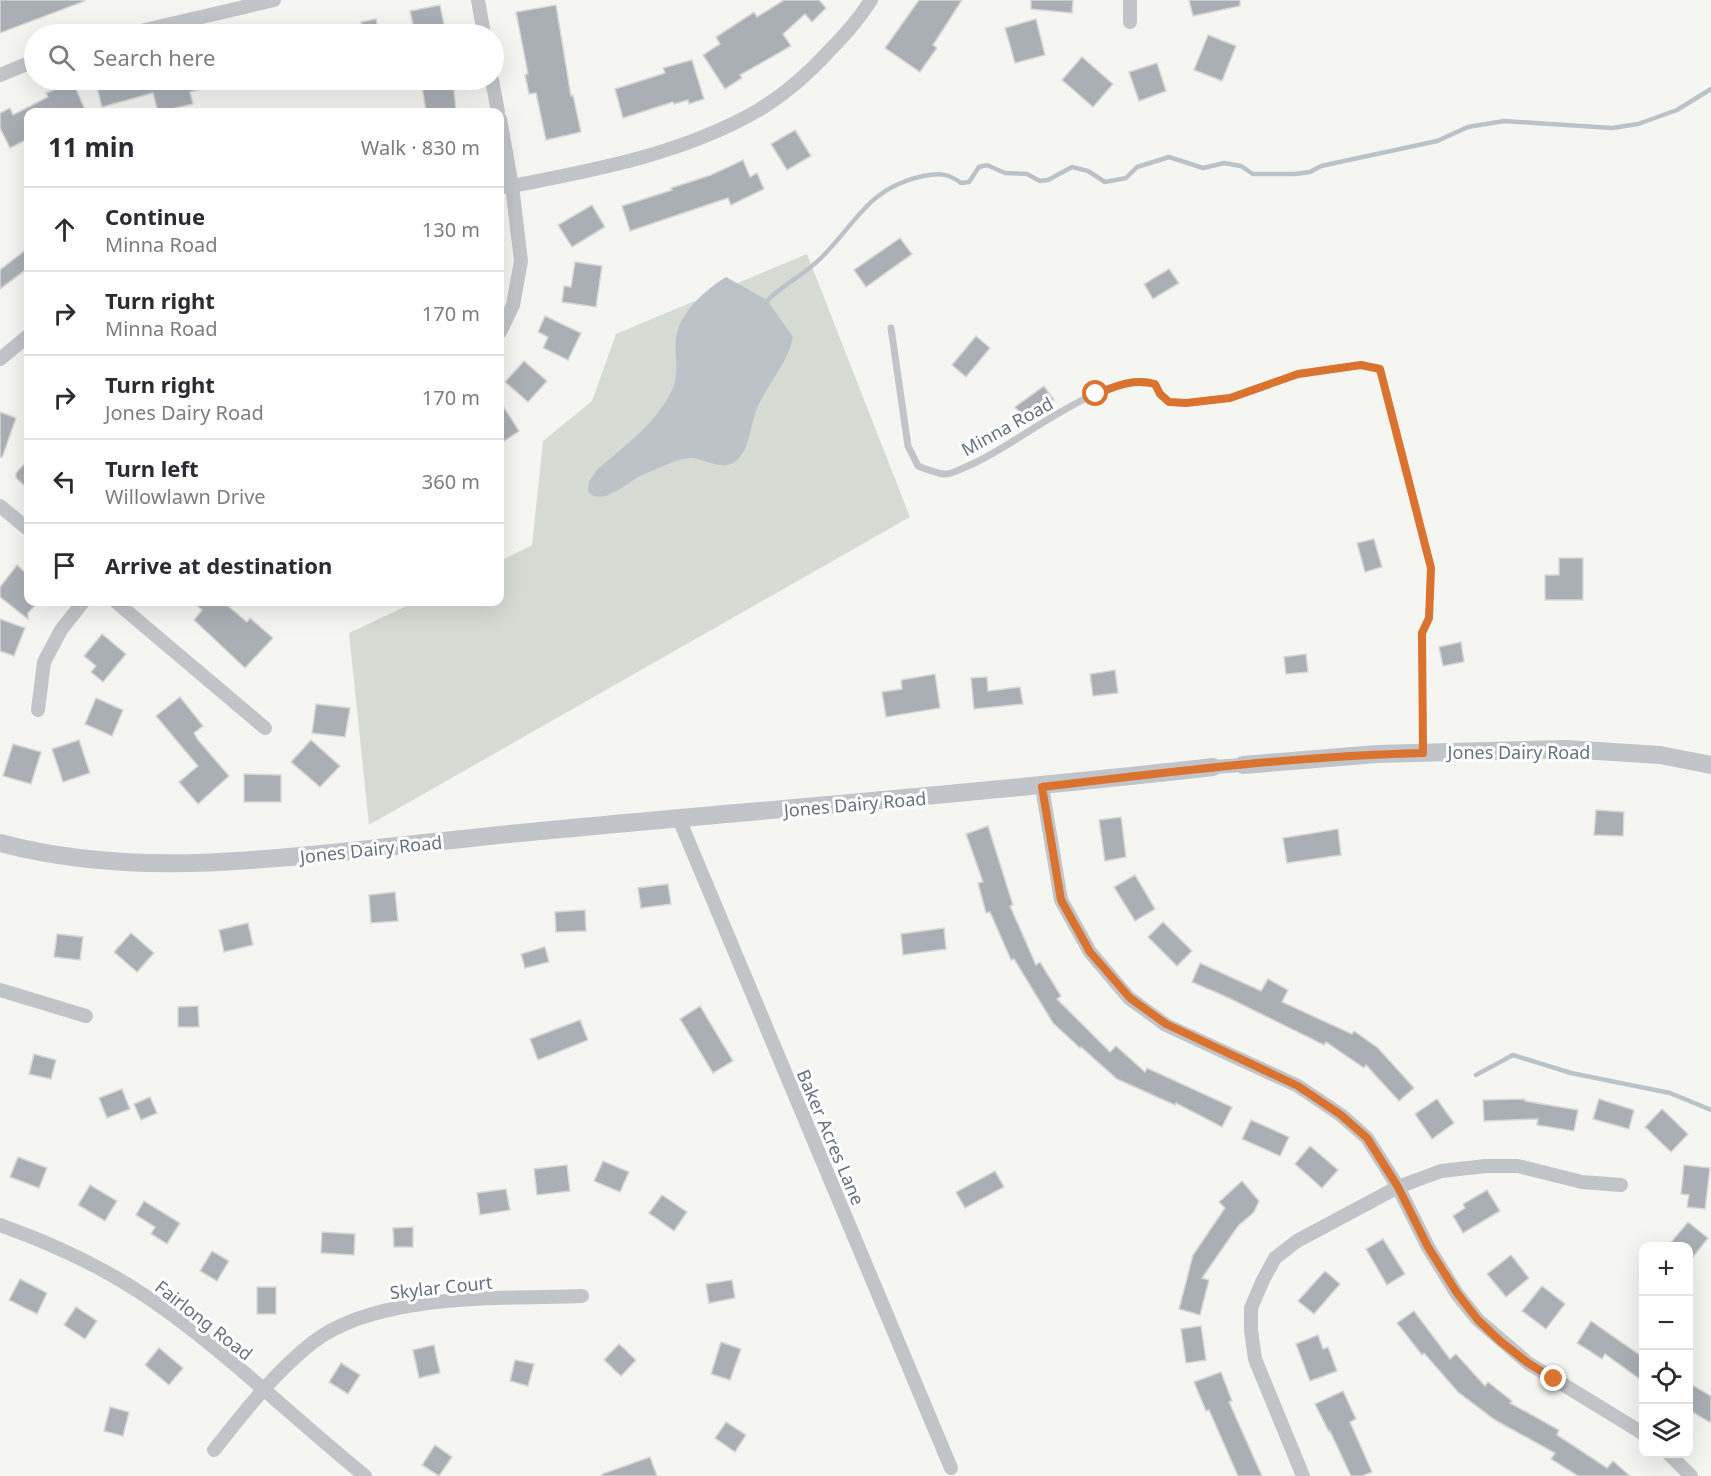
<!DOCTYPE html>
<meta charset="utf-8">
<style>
:root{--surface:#fff;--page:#f7f7f7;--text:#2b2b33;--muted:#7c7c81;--line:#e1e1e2}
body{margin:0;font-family:"Noto Sans",sans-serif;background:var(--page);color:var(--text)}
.controls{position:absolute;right:18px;bottom:18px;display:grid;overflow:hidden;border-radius:12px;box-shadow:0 6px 24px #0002}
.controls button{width:54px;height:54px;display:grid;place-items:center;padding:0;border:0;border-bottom:2px solid var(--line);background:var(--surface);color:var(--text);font:30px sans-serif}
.stop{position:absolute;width:18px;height:18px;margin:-14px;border:4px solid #d9732f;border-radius:50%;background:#fff}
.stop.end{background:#d9732f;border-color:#fff;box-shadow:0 2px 6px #0008}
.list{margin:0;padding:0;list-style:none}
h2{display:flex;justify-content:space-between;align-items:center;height:78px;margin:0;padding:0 24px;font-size:26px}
h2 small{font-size:20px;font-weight:400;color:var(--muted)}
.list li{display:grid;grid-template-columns:39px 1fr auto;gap:18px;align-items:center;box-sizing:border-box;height:84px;padding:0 24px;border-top:2px solid var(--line)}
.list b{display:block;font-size:22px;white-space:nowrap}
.list p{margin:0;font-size:20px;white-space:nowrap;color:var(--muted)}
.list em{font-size:20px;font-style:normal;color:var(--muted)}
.icon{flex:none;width:33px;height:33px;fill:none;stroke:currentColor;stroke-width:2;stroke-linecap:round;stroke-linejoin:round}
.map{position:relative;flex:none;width:1711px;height:1476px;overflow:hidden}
.search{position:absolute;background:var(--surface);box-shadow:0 6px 24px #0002;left:24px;top:24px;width:480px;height:66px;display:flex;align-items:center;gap:15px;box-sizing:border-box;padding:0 21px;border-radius:33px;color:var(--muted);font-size:22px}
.panel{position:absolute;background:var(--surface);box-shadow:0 6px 24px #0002;left:24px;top:108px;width:480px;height:498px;border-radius:12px}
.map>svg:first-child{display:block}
.green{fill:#d6dcd4}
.water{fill:#bbc3c9}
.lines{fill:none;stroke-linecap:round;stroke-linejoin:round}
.stream{stroke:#bbc3c9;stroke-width:4.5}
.building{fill:#aaafb6;stroke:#d7d7d5;stroke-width:1.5}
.service{stroke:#c1c4c8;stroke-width:7}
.minor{stroke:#c1c4c8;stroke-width:14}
.tertiary{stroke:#c1c4c8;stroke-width:18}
.route{stroke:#d9732f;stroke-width:8}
.labels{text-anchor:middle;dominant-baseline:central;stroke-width:6;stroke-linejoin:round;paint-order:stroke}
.street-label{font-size:18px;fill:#667182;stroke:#fff}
</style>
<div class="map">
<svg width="1711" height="1476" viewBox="0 0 1711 1476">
<rect width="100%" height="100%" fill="#f5f6f2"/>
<!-- green -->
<polygon class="green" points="807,254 910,517 369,825 349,633 415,602 500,602 500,561 532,545 543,441 592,401 616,334"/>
<!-- water -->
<path class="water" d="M726 277 767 300 793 337C788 364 766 385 756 411 750 427 750 449 736 461 722 472 706 459 692 458 681 458 670 463 661 467 654 470 647 473 640 476 626 483 602 507 588 492L589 481 597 470C624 446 657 423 672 390 680 373 674 356 676 339 678 314 706 289 726 277Z"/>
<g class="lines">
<!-- stream -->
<g class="stream">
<path d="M765 303C781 285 805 275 822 257 858 221 868 188 923 176 939 173 948 173 961 183L969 182 979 167 987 165 1005 173 1027 174 1040 181 1048 180 1072 167 1088 171 1105 182 1126 178 1137 167 1169 157 1203 168 1224 163 1241 166 1253 174H1295L1310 172 1321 166 1437 141 1468 127 1504 121 1612 128 1638 124 1677 110 1711 89"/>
<polyline points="1476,1075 1513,1055 1571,1073 1670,1093 1711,1110"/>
</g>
</g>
<!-- building -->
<g class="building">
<polygon points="0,0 84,0 85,1 0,33"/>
<polygon points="784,0 819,0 826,8 812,22 805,14 783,34 791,46 740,75 742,78 725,89 703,55 720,44 716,37 754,12 757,17"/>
<polygon points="919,0 962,0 933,45 937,48 920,72 885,48"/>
<polygon points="1031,0 1073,0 1072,13 1031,9"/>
<polygon points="1189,0 1240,0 1240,6 1193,16"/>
<polygon points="440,5 446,34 415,34 410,11"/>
<polygon points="556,5 571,96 573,95 581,132 546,140 536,93 529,94 525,75 528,74 516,12"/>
<polygon points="376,19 379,34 340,34 339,29 362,24 361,22"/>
<polygon points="1036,19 1045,55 1015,63 1005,28"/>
<polygon points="1208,35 1236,46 1222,81 1194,70"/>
<polygon points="1082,57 1113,84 1093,107 1062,80"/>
<polygon points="692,60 704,99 689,104 688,100 674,104 673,102 623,118 615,89 665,73 663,68"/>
<polygon points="1157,63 1166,91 1139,101 1129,72"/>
<polygon points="95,80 221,80 221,84 190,92 193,104 158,112 153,93 102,107"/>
<polygon points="421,80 453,80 456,112 426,112"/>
<polygon points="73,82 86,112 28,112 28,139 10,148 0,128 0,113 10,108 13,115 48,97 46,93"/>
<polygon points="795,130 811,156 787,170 771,144"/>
<polygon points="743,160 750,177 757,173 764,189 731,205 728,198 630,231 622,206 672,190 671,188 711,175"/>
<polygon points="592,205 605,227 572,247 558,225"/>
<polygon points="900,238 912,254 866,287 854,270"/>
<polygon points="28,248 28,268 0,289 0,270"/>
<polygon points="575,262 602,266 596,307 562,302 564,286 571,287"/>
<polygon points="1169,269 1179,283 1153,299 1144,284"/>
<polygon points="545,316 581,333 568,360 543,348 548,337 538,332"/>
<polygon points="976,336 990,348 966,377 952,365"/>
<polygon points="524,361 547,381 528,402 505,382"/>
<polygon points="1044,386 1054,400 1026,421 1015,407"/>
<polygon points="500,401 519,431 500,444"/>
<polygon points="0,412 16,418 2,458 0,457"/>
<polygon points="28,460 28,489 16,478 16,473"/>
<polygon points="1374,539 1382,567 1365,572 1357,543"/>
<polygon points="1559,558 1583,558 1583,600 1545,600 1545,575 1559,575"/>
<polygon points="17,565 28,575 28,602 38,602 28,613 28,619 0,597 0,587"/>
<polygon points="193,602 223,602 247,622 250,618 273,638 245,668 194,620 202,610"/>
<polygon points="0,619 25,628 14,656 0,651"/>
<polygon points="102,634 126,654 103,682 91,672 96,666 84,656"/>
<polygon points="1461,642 1464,662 1443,666 1439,647"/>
<polygon points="1306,654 1308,672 1286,674 1284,657"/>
<polygon points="1115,670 1118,693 1093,696 1090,674"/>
<polygon points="935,674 940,708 886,717 882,692 902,689 901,680"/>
<polygon points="987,677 988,691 1020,687 1023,704 974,709 971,678"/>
<polygon points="180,697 203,726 194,733 198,740 229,776 198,804 179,782 198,766 156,716"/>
<polygon points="96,698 123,710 112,736 85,724"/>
<polygon points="316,704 350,708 345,737 312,733"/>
<polygon points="79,740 90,773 63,782 52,749"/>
<polygon points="311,740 340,766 320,787 291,762"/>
<polygon points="13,744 41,752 31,784 3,776"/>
<polygon points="244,774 281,775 281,802 244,802"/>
<polygon points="1596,810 1624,812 1623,836 1594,835"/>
<polygon points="1121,817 1126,857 1105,861 1099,820"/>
<polygon points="988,826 1013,905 1010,906 1036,965 1040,962 1061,996 1057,999 1110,1052 1116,1046 1145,1072 1147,1068 1232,1107 1222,1127 1176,1103 1175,1105 1117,1079 1081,1047 1080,1048 1053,1023 1014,959 1011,960 990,912 986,913 978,883 983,882 966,834"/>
<polygon points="1338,829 1341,855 1287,863 1283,838"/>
<polygon points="1135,875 1155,909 1135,921 1114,887"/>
<polygon points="668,884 671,904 641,908 638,888"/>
<polygon points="395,892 398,921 371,923 369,895"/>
<polygon points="585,910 586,931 556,932 555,912"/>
<polygon points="1163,922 1192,951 1177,966 1148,937"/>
<polygon points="248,923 253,945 224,952 219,930"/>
<polygon points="944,928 946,949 903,955 901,934"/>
<polygon points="131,933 154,953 137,972 114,952"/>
<polygon points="57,934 83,937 80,960 54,957"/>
<polygon points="545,947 549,962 525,968 521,954"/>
<polygon points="1200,963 1261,991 1268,979 1288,990 1282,1002 1352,1034 1354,1031 1378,1048 1414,1088 1399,1101 1366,1065 1364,1068 1326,1042 1324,1045 1229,998 1192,982"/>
<polygon points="198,1006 199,1027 178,1027 178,1007"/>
<polygon points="700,1006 733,1061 713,1073 680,1019"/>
<polygon points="580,1020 588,1040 538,1060 530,1039"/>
<polygon points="34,1054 56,1060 51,1079 29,1074"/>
<polygon points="122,1089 130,1109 107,1118 99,1098"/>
<polygon points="150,1097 157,1113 141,1120 134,1104"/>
<polygon points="1437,1099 1454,1123 1432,1139 1415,1114"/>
<polygon points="1525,1099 1525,1101 1578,1110 1574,1131 1537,1125 1538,1119 1484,1121 1483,1100"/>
<polygon points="1599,1099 1634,1110 1629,1129 1593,1119"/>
<polygon points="1662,1109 1688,1134 1671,1152 1645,1127"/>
<polygon points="1251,1120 1289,1137 1280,1156 1242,1139"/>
<polygon points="1310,1146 1338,1170 1322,1188 1295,1164"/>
<polygon points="18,1157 47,1168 39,1188 10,1177"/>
<polygon points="603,1161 629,1172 620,1192 594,1181"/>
<polygon points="567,1165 570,1191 537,1195 534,1169"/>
<polygon points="1684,1165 1710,1168 1705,1209 1687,1207 1689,1195 1681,1194"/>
<polygon points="995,1171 1004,1187 965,1208 956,1192"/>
<polygon points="1242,1181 1259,1201 1254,1212 1238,1226 1202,1278 1209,1280 1200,1315 1179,1309 1193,1255 1225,1208 1219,1202"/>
<polygon points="90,1185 117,1201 105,1221 78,1205"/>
<polygon points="506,1189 510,1210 480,1215 477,1193"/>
<polygon points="1487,1190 1500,1211 1463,1233 1453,1216 1465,1208 1463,1204"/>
<polygon points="662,1195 687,1212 674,1231 649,1213"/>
<polygon points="144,1201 180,1223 167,1244 151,1234 155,1227 136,1215"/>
<polygon points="1688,1222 1708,1238 1689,1262 1689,1246 1668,1246"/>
<polygon points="413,1227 413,1247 394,1247 393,1228"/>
<polygon points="322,1232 355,1234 354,1255 321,1253"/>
<polygon points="1383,1239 1405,1274 1387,1285 1366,1249"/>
<polygon points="212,1251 229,1261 217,1281 200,1271"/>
<polygon points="1511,1255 1529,1278 1506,1297 1487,1274"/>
<polygon points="1325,1271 1340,1284 1314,1314 1298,1301"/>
<polygon points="20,1279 47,1293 37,1314 9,1300"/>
<polygon points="732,1280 735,1298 709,1303 706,1284"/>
<polygon points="1542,1286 1565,1304 1546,1329 1522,1311"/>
<rect x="257" y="1287" width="19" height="27"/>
<polygon points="76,1307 97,1321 85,1339 64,1325"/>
<polygon points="1414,1311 1450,1359 1456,1354 1485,1386 1488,1382 1512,1401 1510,1403 1559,1430 1557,1435 1607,1468 1613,1461 1630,1476 1578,1476 1551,1459 1555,1453 1495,1420 1458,1392 1424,1353 1422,1355 1397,1323"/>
<polygon points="1591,1321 1644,1358 1644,1382 1605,1354 1602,1359 1577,1343"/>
<polygon points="1201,1326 1206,1360 1186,1363 1181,1329"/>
<polygon points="1318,1335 1323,1349 1328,1347 1337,1371 1310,1381 1296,1344"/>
<polygon points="721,1342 741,1349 730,1380 711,1374"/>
<polygon points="619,1344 636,1360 621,1376 604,1360"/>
<polygon points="434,1345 440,1373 419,1378 413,1350"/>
<polygon points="159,1348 183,1368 169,1385 145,1365"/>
<polygon points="515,1360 534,1364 528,1386 510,1381"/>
<polygon points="341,1363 360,1375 348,1394 329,1382"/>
<polygon points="1221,1372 1232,1401 1229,1402 1262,1476 1238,1476 1209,1410 1206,1411 1194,1382"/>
<polygon points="1689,1383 1711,1396 1711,1423 1689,1410"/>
<polygon points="1343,1391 1356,1419 1350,1422 1372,1472 1362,1476 1351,1476 1330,1431 1329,1432 1315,1404"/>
<polygon points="110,1407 129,1412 123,1436 104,1431"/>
<polygon points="726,1422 746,1435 735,1452 715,1438"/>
<polygon points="435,1445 452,1457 439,1476 422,1465"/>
<polygon points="650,1457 657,1476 602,1476 602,1474"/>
</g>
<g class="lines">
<!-- service -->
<path class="service" d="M891 328 908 446 918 466C926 469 936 473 944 474 951 475 963 468 970 465 1018 445 1104 369 1155 384L1160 394 1169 402 1186 403 1230 398 1298 374 1361 365 1380 369 1431 568 1429 618 1422 633 1423 750"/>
<!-- minor -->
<g class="minor">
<polyline points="478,0 484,34"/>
<polyline points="1130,22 1130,0"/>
<polyline points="128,34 274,0"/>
<polyline points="0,75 34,61"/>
<polyline points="492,80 498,112"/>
<polyline points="500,119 512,186 521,261 513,305 500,332"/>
<path d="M500 187 512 186C595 170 682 154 757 111 784 95 809 73 830 50 846 34 859 19 871 0"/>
<polyline points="0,359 28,336"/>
<polyline points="0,506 28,529"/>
<polyline points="116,602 265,728"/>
<polyline points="38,710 44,662 61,630 83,602"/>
<polyline points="1213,767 1243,765"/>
<polyline points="1042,787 1061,900 1090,952 1129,998 1166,1025 1298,1086 1341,1115 1367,1138 1398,1187 1428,1247 1457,1294 1478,1320 1528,1363 1644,1434"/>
<polyline points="679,819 951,1468"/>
<polyline points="0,990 86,1016"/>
<path d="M0 1225C51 1243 101 1266 147 1297 225 1350 292 1417 365 1476"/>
<path d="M214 1450C244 1412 274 1373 312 1343 377 1292 503 1299 582 1296"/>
<polyline points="1669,1454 1691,1476"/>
<polyline points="1303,1476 1255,1359 1251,1330 1251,1308 1263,1280 1275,1258 1297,1241 1398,1187 1441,1171 1486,1166 1518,1166 1582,1182 1621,1185"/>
</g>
<!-- tertiary -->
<g class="tertiary">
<polyline points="1243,765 1377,754 1566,749 1660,755 1711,765"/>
<path d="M0 843C112 873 227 864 341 852 404 845 467 838 530 832 758 810 986 793 1213 767"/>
</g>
</g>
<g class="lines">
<!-- route -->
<path class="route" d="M1096 394C1116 386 1133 378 1155 384L1160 394 1169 402 1186 403 1230 398 1298 374 1361 365 1380 369 1431 568 1429 618 1422 633 1423 753C1296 756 1168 772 1042 787L1061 900 1090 952 1130 998 1166 1024 1298 1086 1341 1115 1367 1138 1398 1187 1428 1247 1457 1293 1478 1320 1500 1341 1528 1363 1554 1379"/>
</g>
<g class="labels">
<!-- street labels -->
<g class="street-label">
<text transform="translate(1007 426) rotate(-29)">Minna Road</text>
<text x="1519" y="752">Jones Dairy Road</text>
<text transform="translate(855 804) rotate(-5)">Jones Dairy Road</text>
<text transform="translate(371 849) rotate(-6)">Jones Dairy Road</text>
<text transform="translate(831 1137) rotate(67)">Baker Acres Lane</text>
<text transform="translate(441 1287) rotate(-6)">Skylar Court</text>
<text transform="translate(204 1320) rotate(38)">Fairlong Road</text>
</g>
</g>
</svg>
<div class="controls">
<button>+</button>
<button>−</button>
<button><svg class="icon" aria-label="locate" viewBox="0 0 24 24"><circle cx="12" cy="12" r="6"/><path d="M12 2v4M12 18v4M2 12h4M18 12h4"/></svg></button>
<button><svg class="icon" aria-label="layers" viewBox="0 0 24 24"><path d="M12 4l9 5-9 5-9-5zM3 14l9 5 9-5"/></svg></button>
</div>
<div class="stop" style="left:1096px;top:394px"></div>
<div class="stop end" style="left:1554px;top:1379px"></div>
<div class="search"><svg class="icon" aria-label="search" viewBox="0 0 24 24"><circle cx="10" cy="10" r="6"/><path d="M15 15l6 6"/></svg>Search here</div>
<section class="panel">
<h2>11 min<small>Walk · 830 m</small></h2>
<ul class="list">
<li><svg class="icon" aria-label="ahead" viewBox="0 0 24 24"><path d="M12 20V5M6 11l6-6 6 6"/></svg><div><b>Continue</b><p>Minna Road</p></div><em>130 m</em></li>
<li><svg class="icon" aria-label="right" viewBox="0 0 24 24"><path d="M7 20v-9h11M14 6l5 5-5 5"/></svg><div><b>Turn right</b><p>Minna Road</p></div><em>170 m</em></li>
<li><svg class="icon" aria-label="right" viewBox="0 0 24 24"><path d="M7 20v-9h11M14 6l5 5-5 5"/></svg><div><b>Turn right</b><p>Jones Dairy Road</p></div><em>170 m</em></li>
<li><svg class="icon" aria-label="left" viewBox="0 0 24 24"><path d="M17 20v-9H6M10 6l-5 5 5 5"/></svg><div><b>Turn left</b><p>Willowlawn Drive</p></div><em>360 m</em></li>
<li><svg class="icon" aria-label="arrive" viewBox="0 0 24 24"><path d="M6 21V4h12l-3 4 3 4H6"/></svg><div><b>Arrive at destination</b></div></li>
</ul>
</section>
</div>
